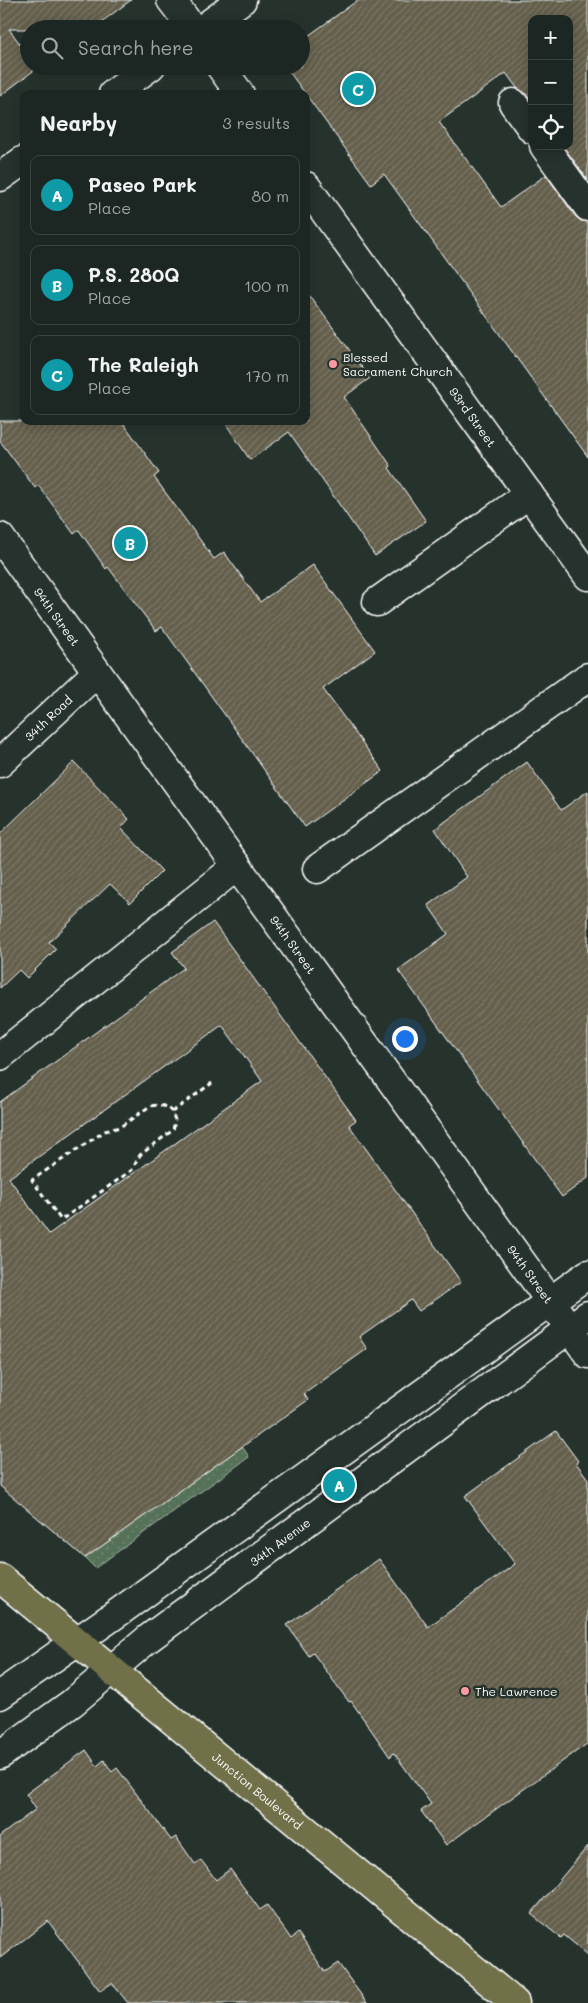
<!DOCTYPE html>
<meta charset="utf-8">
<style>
:root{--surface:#1c2622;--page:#252e2a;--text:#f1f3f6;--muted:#a0a5a5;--line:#3a4340;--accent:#ff9aa2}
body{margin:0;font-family:Mali,sans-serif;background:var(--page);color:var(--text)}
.controls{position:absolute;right:15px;top:15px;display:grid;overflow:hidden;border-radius:10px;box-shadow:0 2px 12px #0003}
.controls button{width:45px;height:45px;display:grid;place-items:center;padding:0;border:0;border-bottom:1px solid var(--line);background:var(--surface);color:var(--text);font:25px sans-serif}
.you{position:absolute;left:404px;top:1038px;width:18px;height:18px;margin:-12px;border:4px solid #fff;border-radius:50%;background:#1a73e8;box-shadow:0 0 0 8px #1a73e833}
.badge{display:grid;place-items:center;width:32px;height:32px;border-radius:50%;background:var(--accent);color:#fff;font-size:16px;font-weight:700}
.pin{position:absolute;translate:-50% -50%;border:2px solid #fff;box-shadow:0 1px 5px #0006}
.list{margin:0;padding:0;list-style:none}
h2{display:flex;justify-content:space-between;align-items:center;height:65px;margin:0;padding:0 20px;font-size:21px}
h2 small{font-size:16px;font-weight:400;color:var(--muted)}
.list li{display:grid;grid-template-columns:32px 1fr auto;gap:15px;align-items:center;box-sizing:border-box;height:80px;margin:0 10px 10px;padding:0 10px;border:1px solid var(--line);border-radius:10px}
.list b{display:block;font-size:19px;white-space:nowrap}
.list p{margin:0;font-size:16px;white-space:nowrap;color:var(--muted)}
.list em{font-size:16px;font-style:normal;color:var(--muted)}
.icon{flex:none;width:28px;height:28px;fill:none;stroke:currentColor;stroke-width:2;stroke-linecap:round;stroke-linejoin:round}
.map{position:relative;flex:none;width:588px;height:2003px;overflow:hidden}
.search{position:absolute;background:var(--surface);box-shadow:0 2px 12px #0003;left:20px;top:20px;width:290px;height:55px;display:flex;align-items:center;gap:12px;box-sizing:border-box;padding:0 18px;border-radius:28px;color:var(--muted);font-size:19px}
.panel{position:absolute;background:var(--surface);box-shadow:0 2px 12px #0003;left:20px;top:90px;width:290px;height:335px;border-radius:10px}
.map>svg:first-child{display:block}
.grass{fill:url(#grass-dots);stroke:#aab8ac}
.building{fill:url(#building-hatch);stroke:#fff;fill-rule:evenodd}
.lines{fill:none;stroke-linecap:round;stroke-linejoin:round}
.minor-casing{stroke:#fff;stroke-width:31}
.major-casing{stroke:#fff;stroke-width:31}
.path{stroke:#fff;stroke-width:3;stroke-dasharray:5 4;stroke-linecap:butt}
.minor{stroke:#26332d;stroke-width:28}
.major{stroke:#6f714a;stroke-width:28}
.poi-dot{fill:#ff9aa2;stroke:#26332d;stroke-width:2}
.labels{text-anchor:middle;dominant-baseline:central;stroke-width:5;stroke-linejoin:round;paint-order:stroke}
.poi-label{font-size:12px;fill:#fff;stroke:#26332d;text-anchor:start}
.street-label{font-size:12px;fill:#fff;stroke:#26332d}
</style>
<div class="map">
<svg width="588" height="2003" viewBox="0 0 588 2003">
<defs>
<pattern id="grass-dots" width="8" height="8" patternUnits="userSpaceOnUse" patternTransform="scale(1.25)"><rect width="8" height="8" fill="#557158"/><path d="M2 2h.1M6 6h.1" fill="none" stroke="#6e8671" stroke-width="1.8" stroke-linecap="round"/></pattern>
<pattern id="building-hatch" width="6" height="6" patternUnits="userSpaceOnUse" patternTransform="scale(1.25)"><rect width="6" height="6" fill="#645f4c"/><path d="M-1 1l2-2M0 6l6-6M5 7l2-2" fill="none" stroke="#7b7767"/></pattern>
</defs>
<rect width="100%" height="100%" fill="#26332d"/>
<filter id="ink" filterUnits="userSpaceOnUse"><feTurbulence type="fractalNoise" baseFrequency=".02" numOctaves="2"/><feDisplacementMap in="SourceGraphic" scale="10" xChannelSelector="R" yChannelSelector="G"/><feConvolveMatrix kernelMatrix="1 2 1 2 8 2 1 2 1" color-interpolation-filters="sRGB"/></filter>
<g filter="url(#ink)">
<!-- grass -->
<polygon class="grass" points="242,1446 249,1457 95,1568 85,1558"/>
<!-- building -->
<g class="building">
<polygon points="0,0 131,0 92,29 9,29 29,56 29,66 36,66 37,68 0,96"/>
<polygon points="358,0 588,0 588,180 563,146 569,146 569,19 532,19 532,102 525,93 517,88 506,73 439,122 501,207 546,175 575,216 581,221 588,222 588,457 384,174 371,184 285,66 301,66 301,41"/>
<polygon points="306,291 370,378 344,397 391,466 389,468 426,521 375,556 289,432 250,460 224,421 306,421"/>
<polygon points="0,421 122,421 159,473 154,477 214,559 224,552 260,602 313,565 375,651 323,689 383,771 305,827 162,627 156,631 108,567 106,569 79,530 74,534 38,485 35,488 0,441"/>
<polygon points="74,762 129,819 121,828 162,871 130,903 110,884 49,942 56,949 27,978 19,970 0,988 0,834"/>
<polygon points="527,762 561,810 588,791 588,1178 562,1197 398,970 448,934 428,905 467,877 435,829"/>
<path d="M213 922 356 1120 349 1125 461 1282 419 1311 411 1300 359 1337 367 1349 304 1394 308 1400 85 1558 0 1486V1102L184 968 172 952ZM222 1025 262 1081 49 1234 9 1178Z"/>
<polygon points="556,1431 578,1461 576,1463 588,1479 588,1743 446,1845 421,1811 431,1804 394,1753 390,1757 351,1701 349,1702 313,1653 309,1656 287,1625 379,1559 428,1627 515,1564 465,1496"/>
<polygon points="86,1750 97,1766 104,1760 112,1772 117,1768 171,1840 176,1837 195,1864 201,1860 216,1880 230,1869 260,1910 267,1905 291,1939 298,1933 325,1972 338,1963 367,2003 128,2003 112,1983 100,1991 48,1921 0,1958 0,1836 36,1809 26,1794"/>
<polygon points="588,1846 588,1955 564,1935 561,1938 531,1914"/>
</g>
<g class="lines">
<!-- minor casing -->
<g class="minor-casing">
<g id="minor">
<polyline points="171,0 193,29"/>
<polyline points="202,29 242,0"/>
<polyline points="220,66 240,94"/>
<polyline points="113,94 151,66"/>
<polyline points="513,103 532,129"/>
<polyline points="544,146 588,207"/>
<polyline points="0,177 24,160"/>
<path id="s1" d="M306 186 588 576"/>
<path id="s2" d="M0 537 588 1354"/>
<polyline points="377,602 529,494"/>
<path id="s3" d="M0 763 97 672"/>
<polyline points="317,869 588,677"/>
<polyline points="0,1056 237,866"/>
<polyline points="0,1695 119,1612 588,1274"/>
<path id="s4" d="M0 1755 72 1703 149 1638 588 1315"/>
</g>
</g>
<!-- major casing -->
<g class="major-casing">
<g id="major">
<path id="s5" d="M0 1578 515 2003"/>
</g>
</g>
<!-- path -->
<polyline class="path" points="172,1112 167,1107 159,1105 150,1106 120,1127 105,1131 32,1180 61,1220 132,1170 140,1155 173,1130 175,1120 172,1112 212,1083"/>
<!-- minor -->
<use href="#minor" class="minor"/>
<!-- major -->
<use href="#major" class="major"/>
</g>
</g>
<!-- markers -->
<g class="poi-dot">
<circle cx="333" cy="364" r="5"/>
<circle cx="465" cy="1691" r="5"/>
</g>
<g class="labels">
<!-- poi labels -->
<g class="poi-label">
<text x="343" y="357">Blessed<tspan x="343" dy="14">Sacrament Church</tspan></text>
<text x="475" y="1691">The Lawrence</text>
</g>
<!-- street labels -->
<g class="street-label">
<text stroke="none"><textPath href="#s1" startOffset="285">93rd Street</textPath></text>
<text stroke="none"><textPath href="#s2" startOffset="98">94th Street</textPath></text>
<text stroke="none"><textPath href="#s3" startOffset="66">34th Road</textPath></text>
<text stroke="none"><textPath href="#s2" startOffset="502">94th Street</textPath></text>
<text stroke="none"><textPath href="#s2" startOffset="908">94th Street</textPath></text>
<text stroke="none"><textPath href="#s4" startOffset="352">34th Avenue</textPath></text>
<text stroke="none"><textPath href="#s5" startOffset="334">Junction Boulevard</textPath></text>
</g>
</g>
</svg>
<div class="controls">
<button>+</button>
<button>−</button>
<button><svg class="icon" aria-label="locate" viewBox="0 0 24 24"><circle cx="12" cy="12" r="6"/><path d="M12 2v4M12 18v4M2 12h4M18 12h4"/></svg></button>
</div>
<div class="you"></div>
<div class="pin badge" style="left:339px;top:1485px;background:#0f9aa8">A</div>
<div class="pin badge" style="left:130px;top:543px;background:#0f9aa8">B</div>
<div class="pin badge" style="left:358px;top:89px;background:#0f9aa8">C</div>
<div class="search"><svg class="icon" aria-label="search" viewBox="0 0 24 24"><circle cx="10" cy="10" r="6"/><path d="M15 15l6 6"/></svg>Search here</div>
<section class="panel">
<h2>Nearby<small>3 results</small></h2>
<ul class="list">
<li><span class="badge" style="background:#0f9aa8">A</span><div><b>Paseo Park</b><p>Place</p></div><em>80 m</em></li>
<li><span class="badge" style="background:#0f9aa8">B</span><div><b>P.S. 280Q</b><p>Place</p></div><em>100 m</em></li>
<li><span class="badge" style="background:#0f9aa8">C</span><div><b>The Raleigh</b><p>Place</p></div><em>170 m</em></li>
</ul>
</section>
</div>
